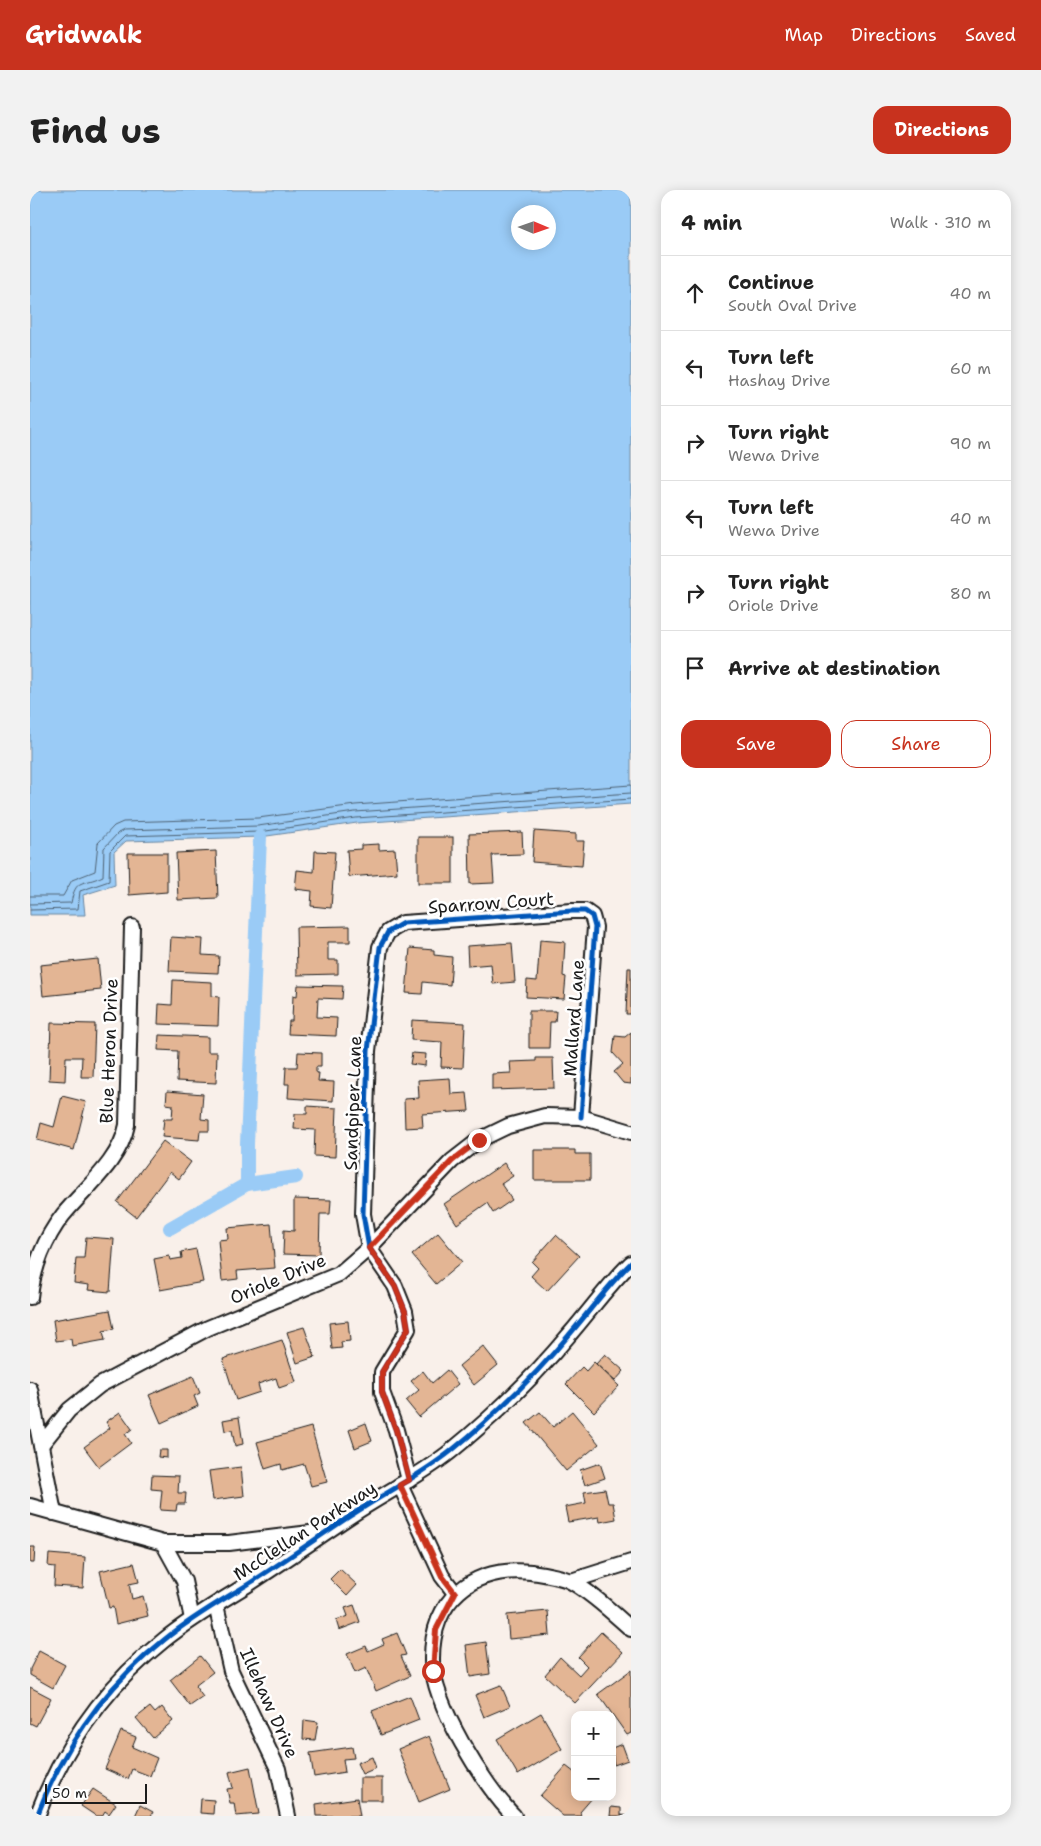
<!DOCTYPE html>
<meta charset="utf-8">
<style>
:root{--surface:#fff;--page:#f2f2f2;--text:#222;--muted:#767676;--line:#e0e0e0;--accent:#c8321e}
body{margin:0;font-family:"Shantell Sans",sans-serif;background:var(--page);color:var(--text)}
.controls{position:absolute;right:15px;bottom:15px;display:grid;overflow:hidden;border-radius:10px;box-shadow:0 2px 12px #0003}
.controls button{width:45px;height:45px;display:grid;place-items:center;padding:0;border:0;border-bottom:1px solid var(--line);background:var(--surface);color:var(--text);font:25px sans-serif}
.compass{position:absolute;left:481px;top:15px;width:45px;height:45px;border-radius:50%;background:var(--surface);box-shadow:0 2px 12px #0003;rotate:92deg}
.scale{position:absolute;left:15px;bottom:12px;width:102px;box-sizing:border-box;padding-left:5px;border:2px solid #1c1c1c;border-top:0;font-size:14px;line-height:18px;white-space:nowrap;color:#1c1c1c;-webkit-text-stroke:4px #fff;paint-order:stroke}
.stop{position:absolute;width:15px;height:15px;margin:-11px;border:4px solid #c8321e;border-radius:50%;background:#fff}
.stop.end{background:#c8321e;border-color:#fff;box-shadow:0 1px 5px #0008}
.list{margin:0;padding:0;list-style:none}
h2{display:flex;justify-content:space-between;align-items:center;height:65px;margin:0;padding:0 20px;font-size:21px}
h2 small{font-size:16px;font-weight:400;color:var(--muted)}
.list li{display:grid;grid-template-columns:32px 1fr auto;gap:15px;align-items:center;box-sizing:border-box;height:75px;padding:0 20px;border-top:1px solid var(--line)}
.list b{display:block;font-size:19px;white-space:nowrap}
.list p{margin:0;font-size:16px;white-space:nowrap;color:var(--muted)}
.list em{font-size:16px;font-style:normal;color:var(--muted)}
.actions{display:flex;gap:10px;padding:15px 20px}
.actions a{flex:1;padding:11px 0;border:1px solid var(--accent);border-radius:15px;text-align:center;font-size:18px;color:var(--accent)}
.actions .main{background:var(--accent);color:#fff}
.icon{flex:none;width:28px;height:28px;fill:none;stroke:currentColor;stroke-width:2;stroke-linecap:round;stroke-linejoin:round}
.map{position:relative;flex:none;width:601px;height:1626px;overflow:hidden;border-radius:15px}
header{display:flex;align-items:center;gap:30px;box-sizing:border-box;height:70px;padding:0 25px;background:var(--accent);color:#fff}
header strong{font-size:24px}
nav{display:flex;gap:28px;margin-inline-start:auto;font-size:18px}
.intro{display:flex;align-items:center;justify-content:space-between;box-sizing:border-box;height:120px;padding:0 30px}
h1{margin:0;font-size:35px}
.button{padding:12px 22px;border-radius:15px;background:var(--accent);color:#fff;font-size:18px;font-weight:700}
main{display:flex;gap:30px;padding:0 30px}
aside{flex:1;background:var(--surface);border-radius:15px;box-shadow:0 2px 12px #0003}
.map>svg:first-child{display:block}
.water{fill:#9acbf6;stroke:#68859f;fill-rule:evenodd}
.lines{fill:none;stroke-linecap:round;stroke-linejoin:round}
.shore{stroke:#4e6273;stroke-width:1}
.canal{stroke:#9acbf6;stroke-width:14}
.building{fill:#e3b594;stroke:#1c1c1c}
.minor-casing{stroke:#1c1c1c;stroke-width:18}
.minor{stroke:#fff;stroke-width:14}
.cycleway-casing{stroke:#fff;stroke-width:8}
.cycleway{stroke:#0057b8;stroke-width:5}
.route{stroke:#c8321e;stroke-width:6}
.labels{text-anchor:middle;dominant-baseline:central;stroke-width:5;stroke-linejoin:round;paint-order:stroke}
.street-label{font-size:18px;fill:#1c1c1c;stroke:#fff}
</style>
<header>
<strong>Gridwalk</strong>
<nav><a>Map</a><a>Directions</a><a>Saved</a></nav>
</header>
<div class="intro"><h1>Find us</h1><a class="button">Directions</a></div>
<main>
<div class="map">
<svg width="601" height="1626" viewBox="0 0 601 1626">
<rect width="100%" height="100%" fill="#f9f0ea"/>
<filter id="ink" filterUnits="userSpaceOnUse"><feTurbulence type="fractalNoise" baseFrequency=".02" numOctaves="2"/><feDisplacementMap in="SourceGraphic" scale="10" xChannelSelector="R" yChannelSelector="G"/><feConvolveMatrix kernelMatrix="1 2 1 2 8 2 1 2 1" color-interpolation-filters="sRGB"/></filter>
<g filter="url(#ink)">
<!-- water -->
<path class="water" d="M0 0H601V614L327 633 230 647 96 651 84 662 85 695 53 705 55 725H0ZM488 22H518V52H488Z"/>
<g class="lines">
<!-- shore -->
<g class="shore">
<polyline points="0,706 33,706 42,690 65,681 68,653 84,636 93,632 228,628 325,615 601,595"/>
<path d="M0 714 41 713C46 687 52 696 73 686L74 658 88 643 94 640 228 636 325 622 601 603"/>
<polyline points="0,720 48,719 50,701 79,691 80,661 95,646 229,642 326,628 601,609"/>
</g>
<!-- canal -->
<g class="canal">
<polyline points="217,994 217,954 230,647"/>
<polyline points="140,1038 217,994 266,987"/>
</g>
</g>
<!-- building -->
<g class="building">
<polygon points="504,641 546,644 546,651 554,651 552,676 502,672"/>
<polygon points="492,642 493,664 462,665 464,693 440,694 439,644"/>
<rect x="388" y="647" width="35" height="46"/>
<polygon points="349,654 349,660 365,659 367,683 319,687 317,660 331,659 331,655"/>
<polygon points="186,661 188,708 148,710 146,663"/>
<polygon points="285,661 305,662 301,718 281,716 282,701 265,699 267,680 284,682"/>
<polygon points="98,663 137,663 137,702 99,705"/>
<polygon points="320,736 320,752 298,752 298,770 308,770 308,784 267,785 266,737"/>
<polygon points="141,747 173,749 172,765 189,766 188,783 139,781"/>
<polygon points="510,750 535,752 533,786 536,787 534,809 496,807 497,790 507,791"/>
<polygon points="482,753 485,792 463,794 461,774 438,776 437,756"/>
<polygon points="380,758 404,760 404,765 422,767 420,795 393,792 392,804 376,803"/>
<polygon points="68,769 71,800 13,806 10,775"/>
<polygon points="598,778 601,778 601,824 596,824"/>
<polygon points="143,790 182,792 182,806 189,807 188,836 128,834 129,814 142,815"/>
<polygon points="268,795 313,796 312,809 288,808 287,827 307,828 306,846 258,844 259,831 262,831 263,805 267,806"/>
<polygon points="499,821 526,821 525,832 520,832 519,858 499,858"/>
<polygon points="382,830 435,833 433,878 411,877 412,852 381,850"/>
<polygon points="21,833 65,834 63,887 51,887 52,867 36,867 35,891 19,890"/>
<polygon points="601,842 601,894 593,893 584,882 593,874 583,863 585,846 595,847"/>
<polygon points="129,845 178,847 178,862 187,862 186,893 147,891 148,861 128,860"/>
<polygon points="268,862 291,863 291,877 286,877 286,883 289,883 288,891 304,892 303,911 258,908 259,894 255,894 256,877 267,877"/>
<polygon points="382,863 396,864 395,876 380,874"/>
<polygon points="506,868 523,868 524,898 462,900 462,884 481,883 480,872 506,871"/>
<polygon points="420,888 421,904 437,903 439,921 392,924 393,937 375,938 374,909 389,908 388,890"/>
<polygon points="137,901 173,904 171,929 179,930 179,941 170,941 169,950 132,947 134,929 142,929 143,915 136,914"/>
<polygon points="32,906 56,912 44,960 7,950 11,933 24,937"/>
<polygon points="277,916 307,918 305,967 284,966 285,940 264,939 265,924 277,924"/>
<polygon points="133,951 161,972 149,989 140,982 106,1027 87,1012"/>
<polygon points="504,960 545,960 545,964 560,964 560,990 504,990"/>
<polygon points="474,973 483,986 471,994 482,1010 463,1023 457,1013 427,1034 414,1014"/>
<polygon points="264,1009 301,1010 300,1024 290,1024 289,1065 253,1064 254,1040 264,1041"/>
<polygon points="241,1034 245,1078 207,1081 208,1089 192,1091 188,1050 198,1049 197,1038"/>
<polygon points="408,1043 432,1072 406,1094 382,1065"/>
<polygon points="526,1045 549,1066 517,1101 501,1086 508,1078 502,1072"/>
<polygon points="56,1047 84,1049 80,1102 58,1100 59,1095 44,1093 46,1068 54,1068"/>
<polygon points="166,1059 173,1092 130,1100 124,1069 139,1066 140,1070 152,1068 151,1062"/>
<polygon points="80,1120 84,1139 73,1141 75,1150 42,1156 41,1149 26,1151 23,1130"/>
<polygon points="318,1131 320,1151 311,1152 312,1158 302,1159 299,1133"/>
<polygon points="274,1137 285,1167 267,1173 257,1142"/>
<polygon points="252,1150 266,1192 249,1198 246,1188 228,1194 230,1202 206,1210 193,1169"/>
<polygon points="453,1156 468,1175 444,1195 429,1176"/>
<polygon points="575,1164 594,1181 585,1191 566,1174"/>
<polygon points="564,1172 589,1196 564,1222 536,1194 552,1177 556,1181"/>
<polygon points="417,1180 428,1194 389,1227 376,1211 389,1200 381,1191 393,1181 402,1193"/>
<polygon points="163,1186 170,1203 164,1206 168,1216 131,1233 119,1205"/>
<polygon points="542,1221 569,1254 536,1281 496,1233 510,1222 523,1237"/>
<polygon points="90,1222 102,1239 95,1244 101,1253 69,1277 54,1257 80,1238 76,1232"/>
<polygon points="209,1227 213,1254 205,1256 202,1240 195,1241 193,1230"/>
<polygon points="336,1233 342,1251 325,1258 319,1240"/>
<polygon points="281,1237 297,1292 281,1296 274,1274 252,1280 251,1274 235,1279 227,1252"/>
<polygon points="129,1260 137,1260 137,1268 128,1267"/>
<polygon points="570,1273 575,1288 555,1295 550,1280"/>
<polygon points="211,1277 214,1306 183,1310 179,1281"/>
<polygon points="122,1285 149,1286 148,1303 156,1303 155,1314 147,1314 146,1321 130,1320 132,1300 121,1299"/>
<polygon points="575,1299 578,1313 583,1313 586,1329 570,1332 569,1327 538,1332 535,1317 556,1313 554,1302"/>
<polygon points="0,1357 5,1357 4,1373 0,1373"/>
<polygon points="19,1364 55,1367 53,1398 24,1396 25,1377 18,1376"/>
<polygon points="104,1373 109,1392 99,1394 102,1409 113,1406 118,1426 86,1434 83,1417 79,1418 70,1381"/>
<polygon points="310,1379 327,1395 317,1406 300,1389"/>
<polygon points="324,1415 330,1432 309,1440 306,1430 318,1426 315,1418"/>
<polygon points="518,1421 520,1445 479,1449 477,1425"/>
<polygon points="571,1442 593,1462 545,1513 515,1485 530,1467 549,1485 557,1476 548,1467"/>
<polygon points="367,1443 376,1465 371,1466 380,1486 346,1501 336,1478 325,1483 317,1464 336,1456 338,1461 354,1454 352,1449"/>
<polygon points="456,1452 460,1484 440,1487 436,1455"/>
<polygon points="9,1461 35,1475 23,1498 0,1485 0,1479"/>
<polygon points="170,1466 183,1482 165,1496 173,1507 160,1516 140,1490"/>
<polygon points="601,1480 601,1543 597,1545 568,1504"/>
<polygon points="471,1495 480,1516 454,1527 445,1505"/>
<polygon points="0,1497 21,1508 6,1536 0,1533"/>
<polygon points="380,1506 389,1530 351,1545 342,1521"/>
<polygon points="120,1517 125,1523 132,1517 143,1531 123,1548 106,1528"/>
<polygon points="511,1523 532,1559 488,1585 467,1549"/>
<polygon points="274,1530 288,1532 285,1550 273,1549"/>
<polygon points="91,1541 106,1547 102,1557 127,1568 120,1586 102,1579 98,1589 75,1579"/>
<polygon points="399,1546 420,1599 389,1612 368,1559"/>
<polygon points="592,1554 598,1570 584,1575 582,1558"/>
<polygon points="322,1557 324,1568 313,1569 315,1582 284,1587 280,1563"/>
<polygon points="342,1567 346,1578 332,1584 327,1573"/>
<polygon points="536,1576 545,1583 545,1607 563,1607 550,1622 551,1626 533,1626 510,1606"/>
<polygon points="220,1577 229,1624 206,1626 204,1613 200,1613 197,1599 203,1598 199,1582"/>
<rect x="330" y="1588" width="22" height="22"/>
<polygon points="63,1599 86,1614 79,1624 75,1621 72,1626 66,1626 51,1616"/>
<polygon points="327,1608 330,1626 287,1626 286,1614"/>
<polygon points="171,1609 184,1610 183,1624 170,1623"/>
<polygon points="110,1615 123,1622 121,1626 105,1626"/>
<polygon points="581,1617 591,1618 591,1625 601,1626 580,1626"/>
</g>
<g class="lines">
<!-- minor casing -->
<g class="minor-casing">
<g id="minor">
<path d="M0 1107C3 1078 15 1048 33 1025 56 997 90 971 97 935L102 737"/>
<polyline points="0,1199 24,1323"/>
<polyline points="11,1255 39,1220 70,1195 178,1138 309,1084 339,1058 422,971 449,950 478,936 515,926 551,927 601,942"/>
<polyline points="379,1290 366,1240 352,1202 352,1182 378,1139 375,1121 365,1096 339,1058 333,1024 338,861 350,757 358,742 373,733 542,721 555,721 562,726 565,737 551,927"/>
<polyline points="370,1295 412,1386 425,1403"/>
<polyline points="0,1316 133,1353 154,1391 162,1429"/>
<polyline points="133,1353 199,1353 296,1341"/>
<polyline points="541,1391 601,1372"/>
<polyline points="186,1415 201,1481 248,1579 258,1626"/>
<path d="M7 1626C33 1557 76 1496 134 1450 161 1428 191 1411 220 1393 254 1371 287 1348 320 1326 353 1304 390 1286 421 1261 464 1226 504 1187 539 1145 560 1121 578 1095 601 1073"/>
<path d="M484 1626C454 1596 403 1514 402 1471 401 1410 442 1376 501 1382 513 1384 531 1386 542 1392 563 1404 583 1423 601 1439"/>
</g>
</g>
<!-- minor -->
<use href="#minor" class="minor"/>
<!-- cycleway casing -->
<g class="cycleway-casing">
<g id="cycleway">
<polyline points="379,1290 366,1240 352,1202 352,1182 378,1139 375,1121 365,1096 339,1058 333,1024 338,861 350,757 358,742 373,733 542,721 555,721 562,726 565,737 551,927"/>
<path d="M7 1626C33 1557 76 1496 134 1450 161 1428 191 1411 220 1393 254 1371 287 1348 320 1326 353 1304 390 1286 421 1261 464 1226 504 1187 539 1145 560 1121 578 1095 601 1073"/>
</g>
</g>
<!-- cycleway -->
<use href="#cycleway" class="cycleway"/>
</g>
</g>
<g class="lines" filter="url(#ink)">
<!-- route -->
<polyline class="route" points="403,1481 406,1440 425,1403 412,1386 370,1295 379,1290 366,1240 352,1202 352,1182 378,1139 375,1121 365,1096 339,1058 422,971 449,950"/>
</g>
<g class="labels">
<!-- street labels -->
<g class="street-label">
<text transform="translate(461 713) rotate(-4)">Sparrow Court</text>
<text transform="translate(544 828) rotate(-86)">Mallard Lane</text>
<text transform="translate(79 861) rotate(-88)">Blue Heron Drive</text>
<text transform="translate(323 913) rotate(-88)">Sandpiper Lane</text>
<text transform="translate(248 1089) rotate(-23)">Oriole Drive</text>
<text transform="translate(275 1341) rotate(-33)">McClellan Parkway</text>
<text transform="translate(239 1513) rotate(66)">Illehaw Drive</text>
</g>
</g>
</svg>
<div class="controls">
<button>+</button>
<button>−</button>
</div>
<svg class="compass" viewBox="-18 -18 36 36"><path d="M0-13l5 13h-10z" fill="#e53935"/><path d="M0 13l5-13h-10z" fill="#767676"/></svg>
<div class="scale">50 m</div>
<div class="stop" style="left:403px;top:1481px"></div>
<div class="stop end" style="left:449px;top:950px"></div>
</div>
<aside>
<h2>4 min<small>Walk · 310 m</small></h2>
<ul class="list">
<li><svg class="icon" aria-label="ahead" viewBox="0 0 24 24"><path d="M12 20V5M6 11l6-6 6 6"/></svg><div><b>Continue</b><p>South Oval Drive</p></div><em>40 m</em></li>
<li><svg class="icon" aria-label="left" viewBox="0 0 24 24"><path d="M17 20v-9H6M10 6l-5 5 5 5"/></svg><div><b>Turn left</b><p>Hashay Drive</p></div><em>60 m</em></li>
<li><svg class="icon" aria-label="right" viewBox="0 0 24 24"><path d="M7 20v-9h11M14 6l5 5-5 5"/></svg><div><b>Turn right</b><p>Wewa Drive</p></div><em>90 m</em></li>
<li><svg class="icon" aria-label="left" viewBox="0 0 24 24"><path d="M17 20v-9H6M10 6l-5 5 5 5"/></svg><div><b>Turn left</b><p>Wewa Drive</p></div><em>40 m</em></li>
<li><svg class="icon" aria-label="right" viewBox="0 0 24 24"><path d="M7 20v-9h11M14 6l5 5-5 5"/></svg><div><b>Turn right</b><p>Oriole Drive</p></div><em>80 m</em></li>
<li><svg class="icon" aria-label="arrive" viewBox="0 0 24 24"><path d="M6 21V4h12l-3 4 3 4H6"/></svg><div><b>Arrive at destination</b></div></li>
</ul>
<div class="actions"><a class="main">Save</a><a>Share</a></div>
</aside>
</main>
